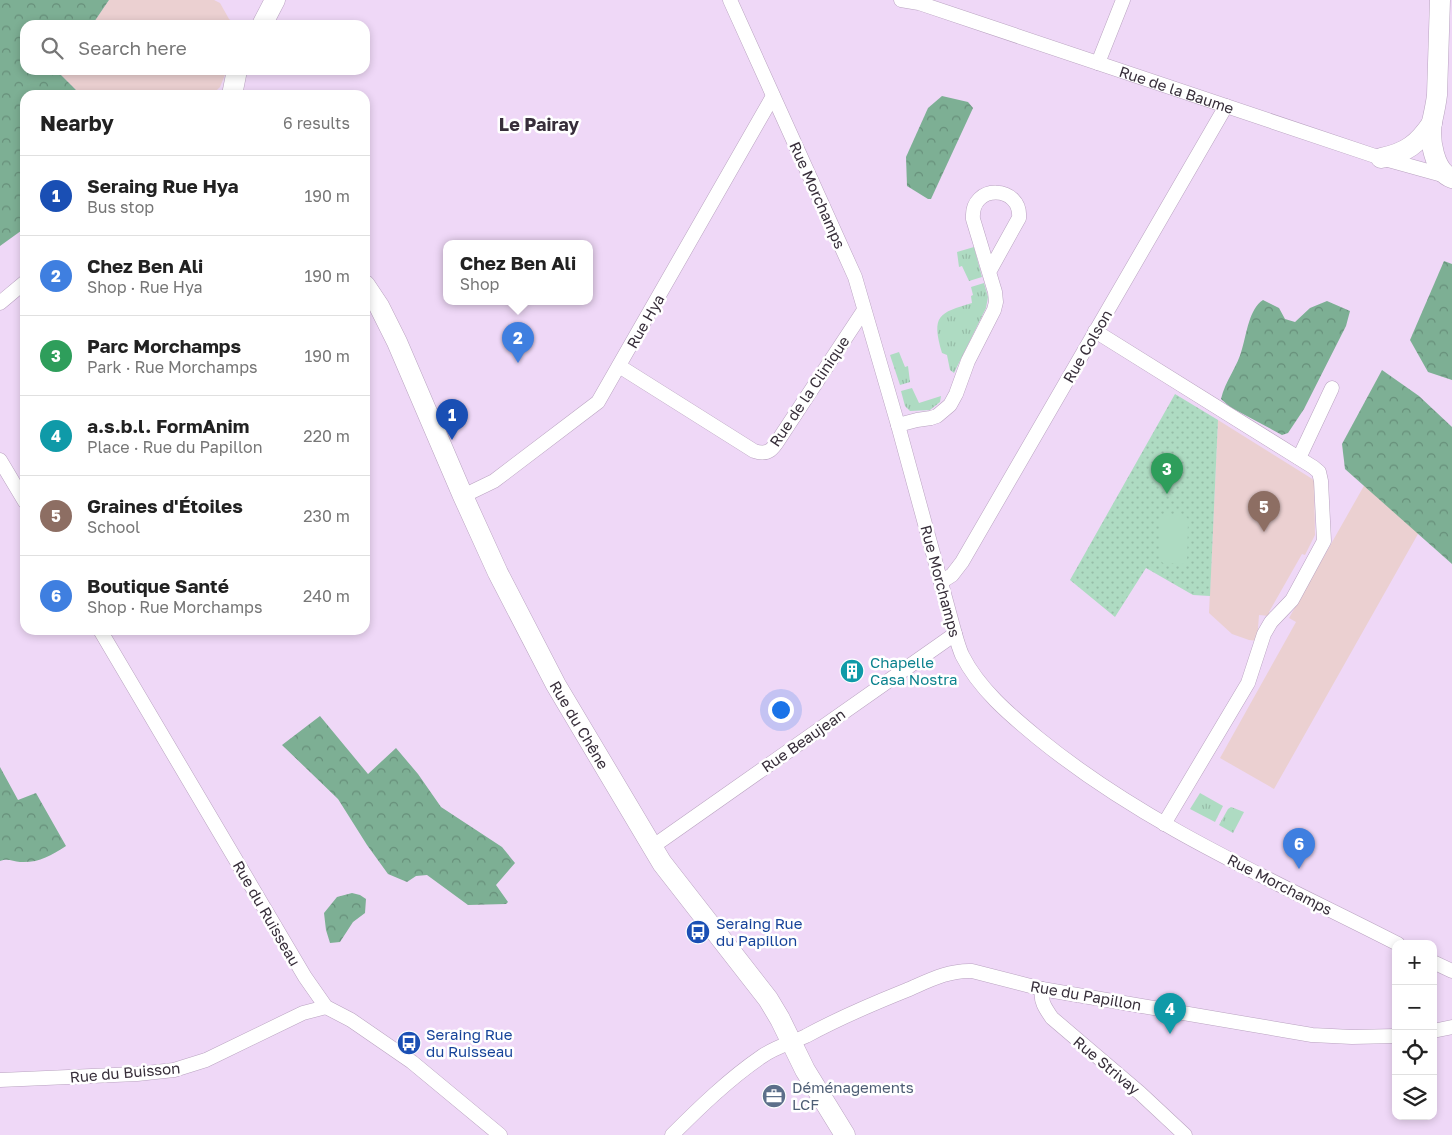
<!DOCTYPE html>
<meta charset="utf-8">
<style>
:root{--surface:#fff;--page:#f6f6f6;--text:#222;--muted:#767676;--line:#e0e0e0;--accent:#4d6c22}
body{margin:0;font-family:"Golos Text",sans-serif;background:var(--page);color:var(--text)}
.controls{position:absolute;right:15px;bottom:15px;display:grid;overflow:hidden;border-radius:10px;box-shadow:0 2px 8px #0003}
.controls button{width:45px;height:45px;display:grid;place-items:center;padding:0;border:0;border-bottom:1px solid var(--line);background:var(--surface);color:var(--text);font:25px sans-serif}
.you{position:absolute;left:780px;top:709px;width:18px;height:18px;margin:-12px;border:4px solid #fff;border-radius:50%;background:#1a73e8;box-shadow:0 0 0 8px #1a73e833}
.badge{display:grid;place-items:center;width:32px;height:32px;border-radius:50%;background:var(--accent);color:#fff;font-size:16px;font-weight:700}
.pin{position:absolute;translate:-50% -41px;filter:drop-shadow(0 1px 2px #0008)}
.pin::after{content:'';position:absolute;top:26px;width:18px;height:15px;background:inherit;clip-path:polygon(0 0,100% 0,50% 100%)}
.popup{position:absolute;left:443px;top:240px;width:150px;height:65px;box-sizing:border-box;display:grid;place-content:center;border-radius:10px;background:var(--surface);filter:drop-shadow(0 1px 4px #0005);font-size:16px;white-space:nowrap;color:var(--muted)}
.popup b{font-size:19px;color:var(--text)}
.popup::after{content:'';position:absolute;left:50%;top:100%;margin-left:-10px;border:10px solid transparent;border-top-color:var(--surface)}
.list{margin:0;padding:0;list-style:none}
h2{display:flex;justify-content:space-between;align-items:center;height:65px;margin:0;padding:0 20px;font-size:21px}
h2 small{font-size:16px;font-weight:400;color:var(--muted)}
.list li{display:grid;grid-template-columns:32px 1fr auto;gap:15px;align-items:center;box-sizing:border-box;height:80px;padding:0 20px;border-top:1px solid var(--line)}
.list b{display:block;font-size:19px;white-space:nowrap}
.list p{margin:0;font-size:16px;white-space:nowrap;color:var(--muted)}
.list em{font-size:16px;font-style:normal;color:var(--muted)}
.icon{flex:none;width:28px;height:28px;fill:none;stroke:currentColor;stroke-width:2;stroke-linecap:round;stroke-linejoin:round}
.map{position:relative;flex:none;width:1452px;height:1135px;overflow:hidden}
.search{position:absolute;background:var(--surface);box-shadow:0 2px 8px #0003;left:20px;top:20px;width:350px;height:55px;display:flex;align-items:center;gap:12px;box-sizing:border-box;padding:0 18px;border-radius:15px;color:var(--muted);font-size:19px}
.panel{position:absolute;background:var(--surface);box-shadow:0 2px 8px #0003;left:20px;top:90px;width:350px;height:545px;border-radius:15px}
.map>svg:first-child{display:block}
.education{fill:#ebd0d1}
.grass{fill:url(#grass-tufts)}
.forest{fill:url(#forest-crowns)}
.park{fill:url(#park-dots)}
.pitch{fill:#aedbc2}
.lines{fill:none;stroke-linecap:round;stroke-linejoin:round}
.street-casing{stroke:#b9a3c0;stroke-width:15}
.secondary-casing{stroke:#b9a3c0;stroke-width:21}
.street{stroke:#fff;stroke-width:14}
.secondary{stroke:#fff;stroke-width:20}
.labels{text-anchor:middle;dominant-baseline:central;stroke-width:5;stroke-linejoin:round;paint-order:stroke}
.street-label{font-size:15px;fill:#372e3a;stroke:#fff}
.culture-label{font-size:15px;fill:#0d838f;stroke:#fff;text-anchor:start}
.transit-label{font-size:15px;fill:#164399;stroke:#fff;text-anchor:start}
.service-label{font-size:15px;fill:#4e5e75;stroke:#fff;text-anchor:start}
.quarter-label{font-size:18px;font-weight:bold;fill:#372e3a;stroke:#fff}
</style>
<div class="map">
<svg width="1452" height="1135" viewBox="0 0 1452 1135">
<defs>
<pattern id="grass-tufts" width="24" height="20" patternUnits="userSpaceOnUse" patternTransform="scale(1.25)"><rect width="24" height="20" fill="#aedbc2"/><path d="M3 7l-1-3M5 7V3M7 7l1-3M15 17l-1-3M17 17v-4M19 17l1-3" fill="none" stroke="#96bca7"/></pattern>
<pattern id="forest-crowns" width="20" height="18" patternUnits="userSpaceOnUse" patternTransform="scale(1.25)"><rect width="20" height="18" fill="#7daf94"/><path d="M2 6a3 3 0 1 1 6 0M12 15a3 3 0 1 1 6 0" fill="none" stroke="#678f7a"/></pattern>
<pattern id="park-dots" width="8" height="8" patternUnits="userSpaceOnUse" patternTransform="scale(1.25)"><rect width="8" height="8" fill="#aedbc2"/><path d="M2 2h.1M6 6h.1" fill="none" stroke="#96bca7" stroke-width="1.8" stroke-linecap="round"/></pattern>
</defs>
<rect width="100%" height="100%" fill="#efd8f7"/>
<!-- education -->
<g class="education">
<polygon points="109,0 214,0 220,3 229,19 236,25 92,25"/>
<polygon points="63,70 227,70 220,87 212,95 81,95 60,74"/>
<polygon points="1218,420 1314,480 1315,535 1305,555 1302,554 1269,612 1269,616 1259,615 1257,641 1249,640 1232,634 1209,613"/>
<polygon points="1365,484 1427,518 1274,789 1220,758 1296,622 1289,618"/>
</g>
<!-- grass -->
<g class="grass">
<polygon points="974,247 982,277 969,281 962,266 959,267 957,252"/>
<path d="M984 283 988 297 986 308 954 373 950 370 947 355 942 353C931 315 939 313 972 303L971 296 973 295 971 287Z"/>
<polygon points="899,352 905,367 908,366 910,382 900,385 890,355"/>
<polygon points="912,388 919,403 941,396 940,402 930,410 910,411 905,406 901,391"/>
<polygon points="1200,793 1223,806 1215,822 1190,809"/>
<polygon points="1231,807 1244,812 1233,833 1219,825 1228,809"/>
</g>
<!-- forest -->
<g class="forest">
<polygon points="0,0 109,0 92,25 25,25 25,70 63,70 60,74 81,95 25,95 25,228 0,246"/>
<polygon points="942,96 968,102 973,108 931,199 928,199 907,186 906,157 928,108"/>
<polygon points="1444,261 1452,264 1452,380 1428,372 1410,340"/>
<path d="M1263 300 1279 308 1285 319 1295 322 1310 308 1327 301 1350 311 1346 326 1304 409 1288 433 1282 435 1230 407 1221 399C1225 381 1238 366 1242 349 1247 333 1249 309 1263 300Z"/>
<polygon points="1382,370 1419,396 1452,427 1452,564 1345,469 1342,444"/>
<polygon points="320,716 368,774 396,748 418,774 441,807 502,847 515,863 496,885 508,902 506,904 468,905 427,875 416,876 407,882 388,874 367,845 338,799 282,745"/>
<path d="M0 767 18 800 36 793 66 846C50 856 39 863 20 862 13 861 7 858 0 861Z"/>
<polygon points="352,893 360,895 366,899 365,913 353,922 340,942 330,943 326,930 324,913 337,897"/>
</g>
<!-- park -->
<polygon class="park" points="1175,394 1218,420 1210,596 1193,595 1146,568 1115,617 1070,580"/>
<!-- pitch -->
<polygon class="pitch" points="1164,516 1185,516 1188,519 1187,561 1184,564 1163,563 1160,560 1160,518"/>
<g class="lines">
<!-- street casing -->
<g class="street-casing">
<g id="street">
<path d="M730 0 855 277 898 425 955 634C957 641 959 648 962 655 979 689 1010 715 1038 738 1146 826 1275 881 1398 944"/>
<path id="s1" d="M901 0 919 3 1381 158 1446 176"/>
<polyline points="1098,63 1123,0"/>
<polyline points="0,303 25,282"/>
<polyline points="1095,331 1313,467 1319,472 1321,481 1324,541 1292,600 1271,622 1264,634 1248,683 1164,824"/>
<path d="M619 366 754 451C771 457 775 445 783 433L864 310"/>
<path d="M898 425 917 420 931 418 937 416 950 405 956 394 968 361 994 310 996 302 995 292 973 219C970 183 1022 185 1019 218L989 272"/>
<polyline points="1299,458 1332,388"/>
<polyline points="0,460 25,502"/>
<polyline points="463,496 494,481 598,402 773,96"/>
<polyline points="941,582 952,575 962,562 1226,106"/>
<polyline points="100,630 305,977 326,1007 351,1020 412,1062 500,1135"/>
<polyline points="652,847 955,634"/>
<polyline points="1433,962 1452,971"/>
<path d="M1042 989C1040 1001 1045 1008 1052 1018L1140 1093 1185 1135"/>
<polyline points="1433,1031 1452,1027"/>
<polyline points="0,1080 137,1074 174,1070 206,1060 303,1013 326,1007"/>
<path d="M672 1135C700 1107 729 1079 761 1057 775 1047 791 1043 806 1036 839 1018 872 1004 907 990 928 981 948 970 972 971L1042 989 1312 1035 1352 1037 1396 1036"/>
</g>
</g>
<!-- secondary casing -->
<g class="secondary-casing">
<g id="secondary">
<path d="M1440 0 1437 95C1436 104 1434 113 1432 122 1429 139 1434 172 1452 178"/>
<polyline points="262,25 275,0"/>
<polyline points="232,95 237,70"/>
<path d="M1381 158C1406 153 1418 144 1432 123"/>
<path id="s2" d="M365 285 379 306 397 342 463 496 498 573 556 685 662 863 768 999 780 1019 805 1070 845 1135"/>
</g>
</g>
<!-- street -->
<use href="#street" class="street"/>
<!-- secondary -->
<use href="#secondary" class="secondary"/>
</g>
<!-- icons -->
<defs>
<g id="building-disc" transform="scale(1.25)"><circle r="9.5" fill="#0f9aa8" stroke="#fff"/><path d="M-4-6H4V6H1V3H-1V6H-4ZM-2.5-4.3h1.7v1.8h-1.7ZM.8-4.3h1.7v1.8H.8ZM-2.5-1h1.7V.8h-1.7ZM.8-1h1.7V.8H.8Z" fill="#fff"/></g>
<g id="bus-disc" transform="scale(1.25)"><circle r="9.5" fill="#1a4fb4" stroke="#fff"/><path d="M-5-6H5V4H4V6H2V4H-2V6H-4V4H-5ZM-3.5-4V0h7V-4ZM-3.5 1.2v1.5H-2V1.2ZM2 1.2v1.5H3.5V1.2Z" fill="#fff"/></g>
<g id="office-disc" transform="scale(1.25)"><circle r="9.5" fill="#5c6f8a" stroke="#fff"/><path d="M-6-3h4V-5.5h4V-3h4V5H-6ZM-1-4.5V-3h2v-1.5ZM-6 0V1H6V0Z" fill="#fff"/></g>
</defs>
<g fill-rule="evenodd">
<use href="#building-disc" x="852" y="671"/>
<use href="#bus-disc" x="698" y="932"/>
<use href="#bus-disc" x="409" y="1043"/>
<use href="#office-disc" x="774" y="1096"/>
</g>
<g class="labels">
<!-- street labels -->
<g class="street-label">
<text stroke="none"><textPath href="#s1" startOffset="290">Rue de la Baume</textPath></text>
<text transform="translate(818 195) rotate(66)">Rue Morchamps</text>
<text transform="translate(645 321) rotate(-60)">Rue Hya</text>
<text transform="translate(1087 346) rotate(-60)">Rue Colson</text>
<text transform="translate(809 391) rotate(-56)">Rue de la Clinique</text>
<text transform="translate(941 581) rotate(75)">Rue Morchamps</text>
<text stroke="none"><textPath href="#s2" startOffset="490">Rue du Chêne</textPath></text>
<text transform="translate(803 740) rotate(-35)">Rue Beaujean</text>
<text transform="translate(1280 884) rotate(27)">Rue Morchamps</text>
<text transform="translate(267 913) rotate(60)">Rue du Ruisseau</text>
<text transform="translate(1086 995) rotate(10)">Rue du Papillon</text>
<text transform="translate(1107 1065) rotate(40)">Rue Strivay</text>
<text transform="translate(125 1072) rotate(-5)">Rue du Buisson</text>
</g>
<!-- culture labels -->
<g class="culture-label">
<text x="870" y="662">Chapelle<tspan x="870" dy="17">Casa Nostra</tspan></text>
</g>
<!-- transit labels -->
<g class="transit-label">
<text x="716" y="923">Seraing Rue<tspan x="716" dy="17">du Papillon</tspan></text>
<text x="426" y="1034">Seraing Rue<tspan x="426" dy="17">du Ruisseau</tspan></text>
</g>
<!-- service labels -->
<g class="service-label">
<text x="792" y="1087">Déménagements<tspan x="792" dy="17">LCF</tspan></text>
</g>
<!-- quarter labels -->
<g class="quarter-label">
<text x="539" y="124">Le Pairay</text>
</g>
</g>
</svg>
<div class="controls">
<button>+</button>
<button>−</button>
<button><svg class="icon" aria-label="locate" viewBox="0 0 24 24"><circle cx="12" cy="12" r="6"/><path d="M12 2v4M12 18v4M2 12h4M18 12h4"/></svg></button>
<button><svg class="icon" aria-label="layers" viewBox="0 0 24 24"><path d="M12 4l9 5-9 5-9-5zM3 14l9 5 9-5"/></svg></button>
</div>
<div class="you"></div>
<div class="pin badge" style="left:452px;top:440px;background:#1a4fb4">1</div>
<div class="pin badge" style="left:518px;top:363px;background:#3f7fe0">2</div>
<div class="popup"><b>Chez Ben Ali</b>Shop</div>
<div class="pin badge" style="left:1167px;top:494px;background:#2e9e5b">3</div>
<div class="pin badge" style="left:1170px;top:1034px;background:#0f9aa8">4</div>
<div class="pin badge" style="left:1264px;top:532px;background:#8d6e63">5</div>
<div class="pin badge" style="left:1299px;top:869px;background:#3f7fe0">6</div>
<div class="search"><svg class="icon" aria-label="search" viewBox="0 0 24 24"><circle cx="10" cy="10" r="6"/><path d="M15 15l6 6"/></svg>Search here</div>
<section class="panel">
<h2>Nearby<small>6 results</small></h2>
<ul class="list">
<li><span class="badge" style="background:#1a4fb4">1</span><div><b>Seraing Rue Hya</b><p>Bus stop</p></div><em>190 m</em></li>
<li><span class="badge" style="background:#3f7fe0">2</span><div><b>Chez Ben Ali</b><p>Shop · Rue Hya</p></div><em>190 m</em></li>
<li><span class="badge" style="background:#2e9e5b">3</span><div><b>Parc Morchamps</b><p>Park · Rue Morchamps</p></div><em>190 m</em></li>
<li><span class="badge" style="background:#0f9aa8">4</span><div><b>a.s.b.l. FormAnim</b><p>Place · Rue du Papillon</p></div><em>220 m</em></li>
<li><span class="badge" style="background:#8d6e63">5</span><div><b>Graines d'Étoiles</b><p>School</p></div><em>230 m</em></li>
<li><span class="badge" style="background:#3f7fe0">6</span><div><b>Boutique Santé</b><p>Shop · Rue Morchamps</p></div><em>240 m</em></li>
</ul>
</section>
</div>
